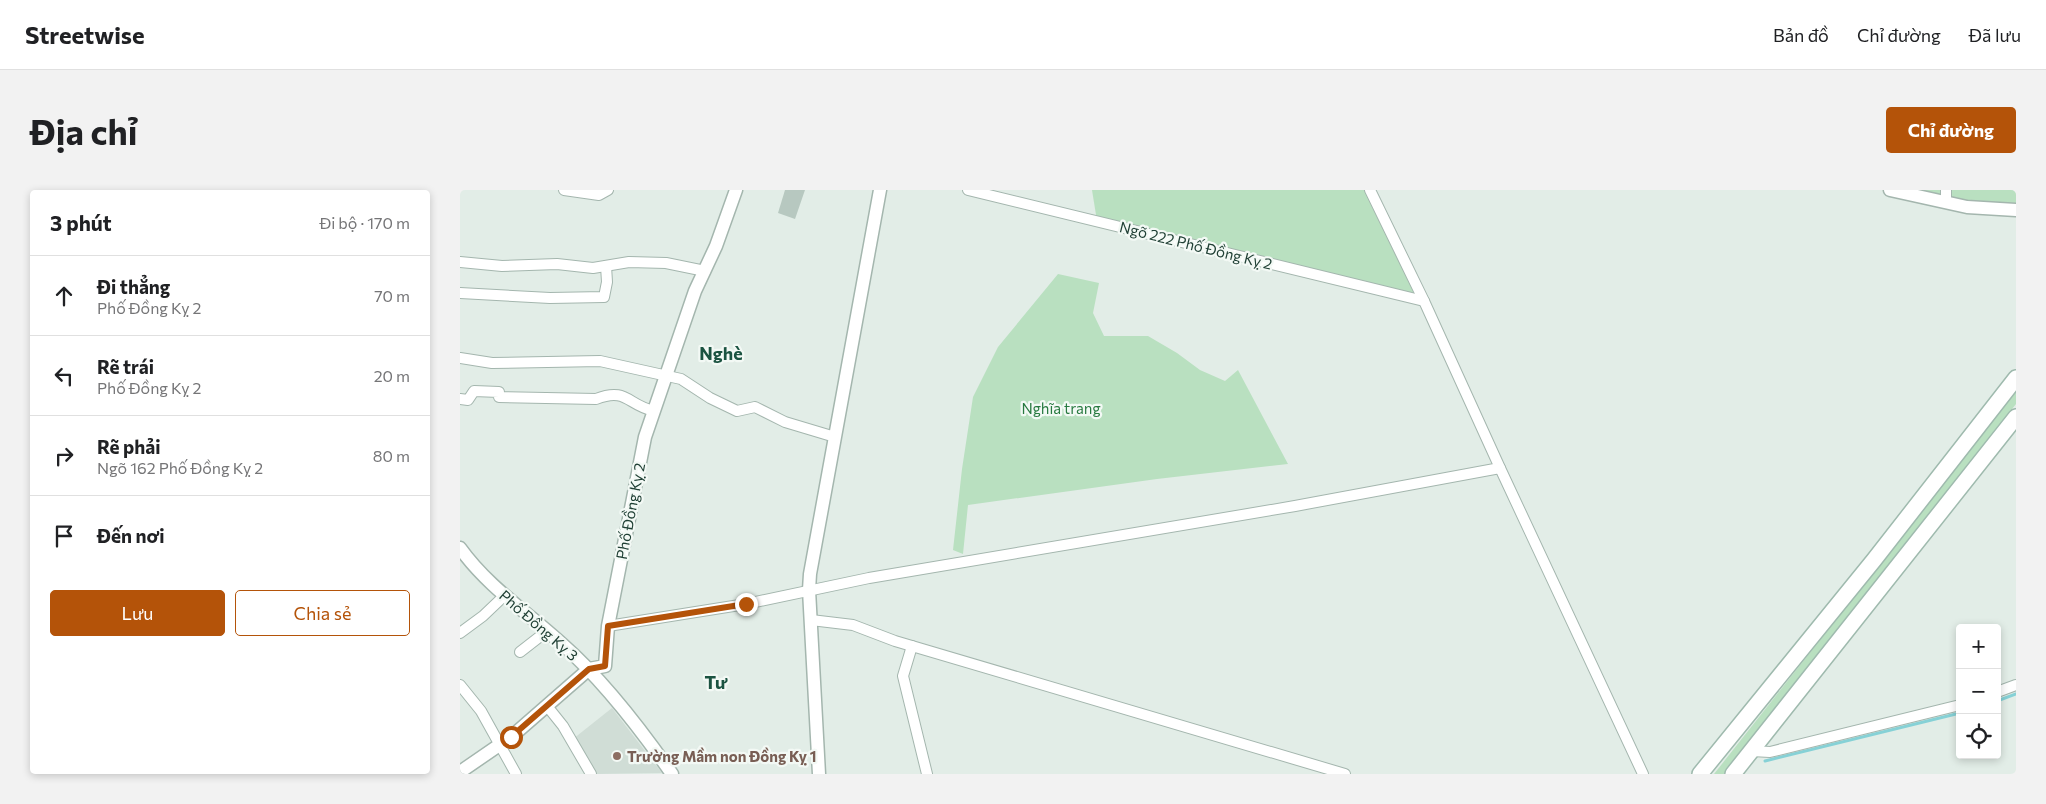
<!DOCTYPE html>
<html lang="vi">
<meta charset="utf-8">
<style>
:root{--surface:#fff;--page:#f2f2f2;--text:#202124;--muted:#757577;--line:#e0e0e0;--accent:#b45309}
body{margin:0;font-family:Commissioner,sans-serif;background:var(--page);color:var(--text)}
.controls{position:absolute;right:15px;bottom:15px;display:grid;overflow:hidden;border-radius:5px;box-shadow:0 2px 8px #0003}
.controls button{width:45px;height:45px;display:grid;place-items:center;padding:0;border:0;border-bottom:1px solid var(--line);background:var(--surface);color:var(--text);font:25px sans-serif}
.stop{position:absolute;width:15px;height:15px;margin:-11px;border:4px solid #b45309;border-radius:50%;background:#fff}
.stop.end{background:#b45309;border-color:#fff;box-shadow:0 1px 5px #0008}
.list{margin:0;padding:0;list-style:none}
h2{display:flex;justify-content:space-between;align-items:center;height:65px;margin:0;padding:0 20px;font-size:21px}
h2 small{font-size:16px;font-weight:400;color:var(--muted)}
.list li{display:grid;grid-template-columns:32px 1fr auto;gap:15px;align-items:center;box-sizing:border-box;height:80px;padding:0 20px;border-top:1px solid var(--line)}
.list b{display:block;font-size:19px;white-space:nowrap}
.list p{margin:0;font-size:16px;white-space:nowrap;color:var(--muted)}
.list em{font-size:16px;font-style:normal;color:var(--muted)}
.actions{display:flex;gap:10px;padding:15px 20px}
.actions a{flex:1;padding:11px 0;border:1px solid var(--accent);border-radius:5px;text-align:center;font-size:18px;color:var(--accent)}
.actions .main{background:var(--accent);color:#fff}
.icon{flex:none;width:28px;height:28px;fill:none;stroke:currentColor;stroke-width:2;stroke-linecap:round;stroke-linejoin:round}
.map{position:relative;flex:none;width:1556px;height:584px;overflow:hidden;border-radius:5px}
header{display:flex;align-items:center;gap:30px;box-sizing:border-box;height:70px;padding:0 25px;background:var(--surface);border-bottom:1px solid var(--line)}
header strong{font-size:24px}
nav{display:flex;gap:28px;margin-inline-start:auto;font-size:18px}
.intro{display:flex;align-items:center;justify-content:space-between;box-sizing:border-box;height:120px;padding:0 30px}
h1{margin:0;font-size:35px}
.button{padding:12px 22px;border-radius:5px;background:var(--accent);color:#fff;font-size:18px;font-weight:700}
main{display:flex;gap:30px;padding:0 30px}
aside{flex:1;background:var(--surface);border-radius:5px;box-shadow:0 2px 8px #0003}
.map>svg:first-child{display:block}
.built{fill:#d0ddd6}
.green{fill:#b9e0c0}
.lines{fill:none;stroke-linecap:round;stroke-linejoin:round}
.stream{stroke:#86d1d6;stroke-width:3}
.building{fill:#b7c8c0}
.minor-casing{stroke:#a4b6ae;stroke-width:12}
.tertiary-casing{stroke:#a4b6ae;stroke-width:15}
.secondary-casing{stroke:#9fbaae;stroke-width:18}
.minor{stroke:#fff;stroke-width:10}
.tertiary{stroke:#fff;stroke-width:12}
.secondary{stroke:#fff;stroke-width:15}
.route{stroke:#b45309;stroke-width:6}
.education-dot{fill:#8d6e63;stroke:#f3f9f5;stroke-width:2}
.labels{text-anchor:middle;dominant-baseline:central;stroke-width:4.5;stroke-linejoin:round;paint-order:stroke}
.street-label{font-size:15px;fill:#204035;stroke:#f3f9f5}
.park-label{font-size:15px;fill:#287a40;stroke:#f3f9f5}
.education-label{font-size:15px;font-weight:bold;fill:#785e54;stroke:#f3f9f5;text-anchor:start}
.quarter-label{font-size:18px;font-weight:bold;fill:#1b5341;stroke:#f3f9f5}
</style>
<header>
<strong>Streetwise</strong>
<nav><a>Bản đồ</a><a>Chỉ đường</a><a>Đã lưu</a></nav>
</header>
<div class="intro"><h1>Địa chỉ</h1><a class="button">Chỉ đường</a></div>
<main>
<aside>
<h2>3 phút<small>Đi bộ · 170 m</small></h2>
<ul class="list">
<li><svg class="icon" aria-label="ahead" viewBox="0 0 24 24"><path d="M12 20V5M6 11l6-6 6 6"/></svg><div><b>Đi thẳng</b><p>Phố Đồng Kỵ 2</p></div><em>70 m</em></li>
<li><svg class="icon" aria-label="left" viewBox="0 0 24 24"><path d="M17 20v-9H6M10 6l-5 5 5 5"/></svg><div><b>Rẽ trái</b><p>Phố Đồng Kỵ 2</p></div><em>20 m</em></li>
<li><svg class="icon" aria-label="right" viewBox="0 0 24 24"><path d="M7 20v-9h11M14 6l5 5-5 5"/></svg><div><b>Rẽ phải</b><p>Ngõ 162 Phố Đồng Kỵ 2</p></div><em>80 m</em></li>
<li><svg class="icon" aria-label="arrive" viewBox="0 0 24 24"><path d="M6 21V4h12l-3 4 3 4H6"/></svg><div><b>Đến nơi</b></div></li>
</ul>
<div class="actions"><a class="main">Lưu</a><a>Chia sẻ</a></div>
</aside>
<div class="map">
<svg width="1556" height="584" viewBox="0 0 1556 584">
<rect width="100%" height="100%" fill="#e2ede7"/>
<!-- built -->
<polygon class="built" points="152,518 202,583 137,584 113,549"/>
<!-- green -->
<g class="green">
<polygon points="632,0 910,0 964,111 637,31"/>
<polygon points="1430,0 1556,0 1556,20"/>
<polygon points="598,84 639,93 633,123 644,146 688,146 717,163 740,180 765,191 778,180 828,274 697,289 508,315 503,364 493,360 502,279 513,207 538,157"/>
<polygon points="1556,202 1556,214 1264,584 1254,584"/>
</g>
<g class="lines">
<!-- stream -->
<g class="stream">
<polyline points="1537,511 1556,504"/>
<polyline points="1305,571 1500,523"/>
</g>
</g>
<!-- building -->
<polygon class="building" points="325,0 345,0 335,29 318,23"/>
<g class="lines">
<!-- minor casing -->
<g class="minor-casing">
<g id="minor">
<polyline points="104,0 139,5 148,0"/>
<polyline points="508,0 964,111"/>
<polyline points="910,0 964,111 1040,278 1183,584"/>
<polyline points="1486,12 1486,0"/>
<polyline points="0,72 42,76 97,74 133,78 169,72 206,73 245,81"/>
<polyline points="0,103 90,108 144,107 147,92 146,76"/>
<polyline points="0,168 32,173 140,171 221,189 250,208 277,221 295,217 325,232 375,247"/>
<path d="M0 209 8 210 14 201 39 202V207L136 209C167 197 167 215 194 221"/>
<polyline points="351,430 393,435 435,451 885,584"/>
<polyline points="148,436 286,414 409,388 835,316 1040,278"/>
<polyline points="0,443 23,426 44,406"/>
<polyline points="452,456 443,486 467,584"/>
<polyline points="60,462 87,441"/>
<polyline points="0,495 21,521 56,584"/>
<polyline points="1537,502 1556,495"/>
<polyline points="87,516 103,536 131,584"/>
<polyline points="1292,561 1310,562 1500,515"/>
</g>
</g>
<!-- tertiary casing -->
<g class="tertiary-casing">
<g id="tertiary">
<polyline points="1430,0 1507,17 1556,20"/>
<path d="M0 358C28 397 67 422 102 454 142 489 182 541 212 584"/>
<polyline points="0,582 51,547 129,479 145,476 148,436 185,247 235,101 256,56 276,0"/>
<polyline points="359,584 349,400 350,384 420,0"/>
</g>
</g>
<!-- secondary casing -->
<g class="secondary-casing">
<g id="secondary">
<polyline points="1240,584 1414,370 1556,188"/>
<polyline points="1273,584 1556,227"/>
</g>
</g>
<!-- minor -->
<use href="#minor" class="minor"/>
<!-- tertiary -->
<use href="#tertiary" class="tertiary"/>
<!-- secondary -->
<use href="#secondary" class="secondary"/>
</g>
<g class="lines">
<!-- route -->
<polyline class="route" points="51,547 129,479 145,476 148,436 286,414"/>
</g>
<!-- markers -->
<circle class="education-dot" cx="157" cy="566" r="5"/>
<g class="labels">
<!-- street labels -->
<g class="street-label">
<text transform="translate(736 55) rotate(14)">Ngõ 222 Phố Đồng Kỵ 2</text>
<text transform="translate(170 321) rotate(-79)">Phố Đồng Kỵ 2</text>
<text transform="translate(79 435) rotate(41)">Phố Đồng Kỵ 3</text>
</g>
<!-- park labels -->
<g class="park-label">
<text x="601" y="218">Nghĩa trang</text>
</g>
<!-- education labels -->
<g class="education-label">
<text x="167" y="566">Trường Mầm non Đồng Kỵ 1</text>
</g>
<!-- quarter labels -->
<g class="quarter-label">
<text x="261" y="163">Nghè</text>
<text x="256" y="492">Tư</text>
</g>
</g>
</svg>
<div class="controls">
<button>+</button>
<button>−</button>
<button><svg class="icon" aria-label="locate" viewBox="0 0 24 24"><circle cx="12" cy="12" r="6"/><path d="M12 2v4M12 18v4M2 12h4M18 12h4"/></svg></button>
</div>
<div class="stop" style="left:51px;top:547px"></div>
<div class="stop end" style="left:286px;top:414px"></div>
</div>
</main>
